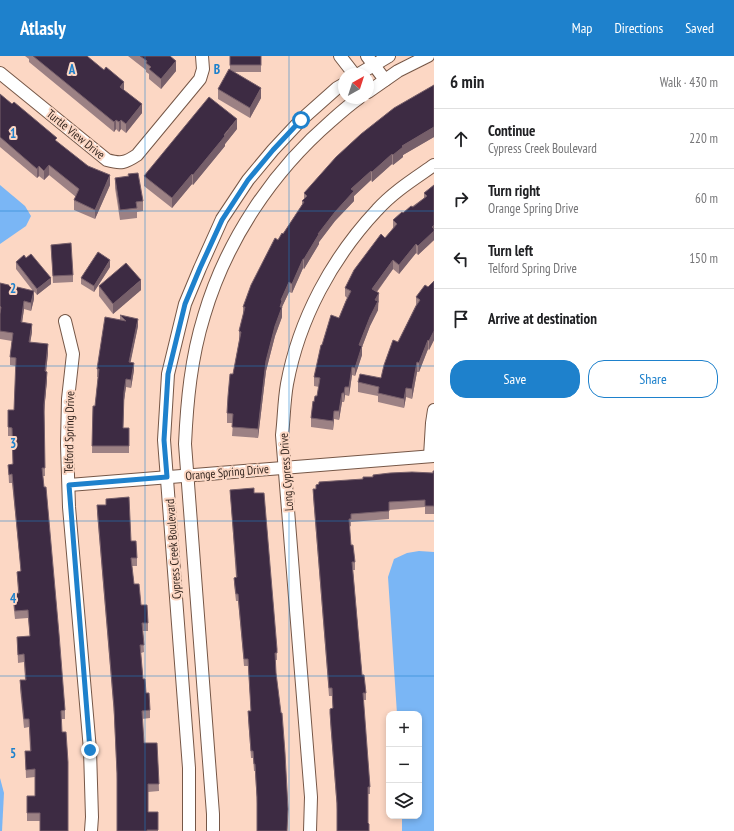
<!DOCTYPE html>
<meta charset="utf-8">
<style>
:root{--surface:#fff;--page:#f2f2f2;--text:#202124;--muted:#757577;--line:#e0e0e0;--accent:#1e81cc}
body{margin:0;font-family:"PT Sans Narrow",sans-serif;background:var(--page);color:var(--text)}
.controls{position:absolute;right:12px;bottom:12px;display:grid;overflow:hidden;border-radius:8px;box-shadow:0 2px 6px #0003}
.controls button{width:36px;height:36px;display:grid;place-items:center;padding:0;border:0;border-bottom:1px solid var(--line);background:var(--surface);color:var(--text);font:20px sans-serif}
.compass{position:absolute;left:338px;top:12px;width:36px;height:36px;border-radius:50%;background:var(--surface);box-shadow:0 2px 6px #0003;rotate:39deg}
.stop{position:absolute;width:12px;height:12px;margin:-9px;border:3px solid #1e81cc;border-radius:50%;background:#fff}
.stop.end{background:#1e81cc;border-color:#fff;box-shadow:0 1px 4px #0008}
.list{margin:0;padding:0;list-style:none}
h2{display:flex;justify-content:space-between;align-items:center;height:52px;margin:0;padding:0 16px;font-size:17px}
h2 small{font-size:13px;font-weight:400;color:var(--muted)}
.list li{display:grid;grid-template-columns:26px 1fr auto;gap:12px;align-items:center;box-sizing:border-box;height:60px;padding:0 16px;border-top:1px solid var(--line)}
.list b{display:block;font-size:15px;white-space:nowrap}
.list p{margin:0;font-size:13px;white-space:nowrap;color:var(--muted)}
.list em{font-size:13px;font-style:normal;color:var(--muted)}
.actions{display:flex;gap:8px;padding:12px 16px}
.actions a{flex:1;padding:9px 0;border:1px solid var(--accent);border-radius:16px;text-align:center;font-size:14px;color:var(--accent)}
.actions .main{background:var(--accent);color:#fff}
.icon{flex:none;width:22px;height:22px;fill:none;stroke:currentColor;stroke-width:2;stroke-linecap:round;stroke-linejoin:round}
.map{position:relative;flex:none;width:434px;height:775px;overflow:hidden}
header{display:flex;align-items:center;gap:24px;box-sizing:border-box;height:56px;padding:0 20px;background:var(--accent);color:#fff}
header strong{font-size:19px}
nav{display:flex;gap:22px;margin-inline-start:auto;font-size:14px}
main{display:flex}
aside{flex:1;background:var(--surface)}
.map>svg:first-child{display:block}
.water{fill:#7ab6f5}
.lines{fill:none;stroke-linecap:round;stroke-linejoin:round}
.minor-casing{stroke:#765747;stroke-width:14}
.minor{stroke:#fff;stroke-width:12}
.wall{fill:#9c8184}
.shaded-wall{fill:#765f6a}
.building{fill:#3d2b43;stroke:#765f6a}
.route{stroke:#1e81cc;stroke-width:5}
.grid{fill:none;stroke:#1e81cc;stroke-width:1;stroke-opacity:0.55}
.labels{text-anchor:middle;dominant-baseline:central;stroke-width:4;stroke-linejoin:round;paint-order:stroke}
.street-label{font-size:12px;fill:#34261f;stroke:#fcd7c4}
.grid-label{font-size:13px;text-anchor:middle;font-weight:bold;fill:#1e81cc;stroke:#fcd7c4;stroke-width:4;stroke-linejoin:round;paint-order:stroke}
</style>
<header>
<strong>Atlasly</strong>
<nav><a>Map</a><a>Directions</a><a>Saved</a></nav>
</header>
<main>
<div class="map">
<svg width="434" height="775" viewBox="0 0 434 775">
<rect width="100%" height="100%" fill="#fcd7c4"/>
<!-- water -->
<g class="water">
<polygon points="0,129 25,150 31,160 26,170 0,188"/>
<polygon points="419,495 434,496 434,775 402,775 402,760 419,760 419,658 397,658 388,521 394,503 407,497"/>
<polygon points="0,722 4,737 2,775 0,775"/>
</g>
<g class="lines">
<!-- minor casing -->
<g class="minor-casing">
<g id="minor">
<polyline points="340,0 354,18"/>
<polyline points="367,0 385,24"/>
<path d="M0 17 107 104C121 108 125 107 137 99L200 23 203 13 202 0"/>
<polyline points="359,18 389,0"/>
<polyline points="368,36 398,15 428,0"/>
<polyline points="65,265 73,298 68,343 67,388 69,451 90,694 92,761 91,775"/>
<polyline points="430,400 432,367 434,354"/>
<polyline points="69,429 434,400"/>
<polyline points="189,775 189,712 164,384 168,318 185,248 200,212 222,163 248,124 273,94 301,64 337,32 344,28"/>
<path d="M213 775V758L185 388C187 345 191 302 204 260 226 185 272 116 331 65 340 57 349 49 359 42"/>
<path d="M310 775 311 741 282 379C284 362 284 345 287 328 299 263 332 202 377 154 393 136 414 123 434 109"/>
</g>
</g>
<!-- minor -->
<use href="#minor" class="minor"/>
</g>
<!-- wall -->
<g class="wall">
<polygon points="25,0 87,0 124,34 142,57 126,77 121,73 119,76 116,73 114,76 29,6 29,3"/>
<polygon points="128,0 170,0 176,15 161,33 149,23 149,18 146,16 146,14"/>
<polygon points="230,0 261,0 261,16 234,16 261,42 250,62 218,43 218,33 230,14"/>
<polygon points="434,29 434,81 403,99 403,101 393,109 392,108 372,126 371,124 354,140 354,145 335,165 319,186 319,188 304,213 303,212 292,237 289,236 282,251 282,261 275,280 266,315 258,382 232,380 233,367 227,367 227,357 233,318 239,285 239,275 243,259 243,251 278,184 283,178 302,149 302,145 304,143 304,137"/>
<polygon points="0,38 57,86 110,129 95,163 74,154 74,144 76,141 49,119 44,124 39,120 37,122 0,91"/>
<polygon points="237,73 225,88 225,90 193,129 192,128 172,152 144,130 144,120"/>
<polygon points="115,122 143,145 143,155 137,156 137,162 120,164 115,132"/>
<polygon points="434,129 434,184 418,199 416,197 399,218 393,213 377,236 379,246 378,247 378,254 370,270 362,291 362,299 355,320 352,319 349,340 345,339 344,346 342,346 339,364 334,363 333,374 311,371 311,362 314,346 317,340 319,331 314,330 314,321 322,289 339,262 347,242 345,240 345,232 393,172 393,164 424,142 424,137"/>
<polygon points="51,189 73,219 73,226 53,227"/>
<polygon points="16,206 51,228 37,239 34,235 34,243 31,255 24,253 22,266 32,276 30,286 48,297 46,316 47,324 44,355 45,420 43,420 65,654 65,663 61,663 40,765 27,765 27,740 35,740 35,721 26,722 25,695 30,695 29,671 24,672 20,633 20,624 25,624 24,606 18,607 17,581 30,580 28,562 15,563 13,546 13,538 18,537 17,516 21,515 12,427 9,427 8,409 13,408 12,380 8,380 8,354 14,354 16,310 10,309 10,301 12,285 0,283 0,227 33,235 16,213"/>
<polygon points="110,211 94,236 81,228 81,222"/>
<polygon points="434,225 434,284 429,294 428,293 419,316 417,316 412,343 406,341 404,352 378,346 378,340 358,336 358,326 381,322 416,249 416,241 428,231"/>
<polygon points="99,230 141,234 113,258 99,240"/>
<polygon points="120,259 138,270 130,306 134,314 131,332 126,331 124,344 123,372 129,372 129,397 92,397 93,350 95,350 98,321 97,321 97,313 120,264"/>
<polygon points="434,415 434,458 425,458 425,451 389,454 389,463 351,466 351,470 349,471 351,489 355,506 355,514 353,514 362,619 366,637 366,644 363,644 370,731 370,738 368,738 368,767 369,775 337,754 330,665 330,657 333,652 332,640 329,640 313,440 313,433 316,433 316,429 433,417"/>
<polygon points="230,434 254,437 264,437 277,600 277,604 275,604 257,748 255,715 254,715 253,702 251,702 248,662 248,655 251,655 248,610 244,610 238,545 236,545 234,528 234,522 236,521"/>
<polygon points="106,443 131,485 137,502 137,510 132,510 134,528 141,549 148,567 148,575 143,575 144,596 141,597 143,623 150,654 150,662 142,663 144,687 158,708 159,735 148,736 148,756 158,756 158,775 117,775 117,724 114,659 97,457 97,449 106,449"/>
</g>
<!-- shaded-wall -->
<g class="shaded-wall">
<polygon points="176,5 176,15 161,33 161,23"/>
<polygon points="124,26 124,35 120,31"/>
<polygon points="261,32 261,42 250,62 250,52"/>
<polygon points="142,48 142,57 126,77 126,68"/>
<polygon points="237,63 237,73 225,88 225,90 193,129 193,119"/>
<polygon points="116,64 116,73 114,76 114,66"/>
<polygon points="121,64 121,73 119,76 119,66"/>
<polygon points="434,71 434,81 403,99 403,101 393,109 393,99 402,90"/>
<polygon points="392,98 392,108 372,126 372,116"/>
<polygon points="49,109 49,119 44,124 44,115"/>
<polygon points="39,110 39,120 37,122 37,113"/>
<polygon points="371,115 371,124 354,140 354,145 335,165 319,186 319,188 304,213 304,203 318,178 351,133"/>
<polygon points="192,118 192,128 172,152 172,142"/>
<polygon points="110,119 110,129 95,163 95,154"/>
<polygon points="434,169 434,184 418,199 418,190 432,171"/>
<polygon points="416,188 416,197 399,218 399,209"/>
<polygon points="303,203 303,212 292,237 292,228"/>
<polygon points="110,204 110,211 94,236 94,230"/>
<polygon points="393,204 393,213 372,242 372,233"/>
<polygon points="51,222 51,228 37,239 37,233"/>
<polygon points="141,224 141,234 113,258 113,248"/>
<polygon points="289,226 289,236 282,251 282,261 275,280 266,315 258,382 258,373 266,305 281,244"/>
<polygon points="34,235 34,243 31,255 31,247"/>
<polygon points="379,237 378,254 370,270 362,291 362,299 355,320 355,312 359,289 375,244"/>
<polygon points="24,245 24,253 21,274 21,266"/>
<polygon points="138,263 138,270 129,314 129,306"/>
<polygon points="32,268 32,276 29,294 29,286"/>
<polygon points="434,275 434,284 429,294 429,285"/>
<polygon points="428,284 428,293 419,316 419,307"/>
<polygon points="48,288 48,297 45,324 45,315"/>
<polygon points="417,306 417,316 412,343 412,333"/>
<polygon points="134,307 134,314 131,332 131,324"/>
<polygon points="352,311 352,319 349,340 349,331"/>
<polygon points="47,316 47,324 44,357 44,349"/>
<polygon points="126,323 126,331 124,344 124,336"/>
<polygon points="345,331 345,339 344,346 344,337"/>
<polygon points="406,332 406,341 404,352 404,343"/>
<polygon points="342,337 342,346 339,364 339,355"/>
<polygon points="334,355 334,363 333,374 333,365"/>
</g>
<!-- building -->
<g class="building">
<polygon points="33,0 87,0 104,14 106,11 124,26 120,31 142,48 126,68 121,64 119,66 116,64 114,66"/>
<polygon points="140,0 170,0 176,5 161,23 149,13 151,11 146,7 147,5"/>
<rect x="230" y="0" width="31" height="9"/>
<polygon points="229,13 261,32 250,52 218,33"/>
<polygon points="434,29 434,71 402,90 403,91 393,99 392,98 372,116 371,115 351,133 354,135 335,156 318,178 319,178 304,203 303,203 292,228 289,226 281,244 282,245 280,251 282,251 275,270 266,305 258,373 232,371 233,358 227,357 228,340 230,318 233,318 241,276 239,275 245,251 243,251 251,229 275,182 278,184 282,177 283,178 304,146 302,145 307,140 304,137 336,101 361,78 394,52"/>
<polygon points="0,38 12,48 14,46 57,82 55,84 88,110 110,119 95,154 74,144 79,133 49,109 44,115 39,110 37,113 0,81"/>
<polygon points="209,41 237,63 224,79 225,80 193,119 192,118 172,142 144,120"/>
<polygon points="138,117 143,145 136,146 137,152 120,154 115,122 129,120 128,118"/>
<polygon points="434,129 434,169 432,171 434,173 434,175 418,190 416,188 399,209 393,204 372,233 379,237 375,244 378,245 370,261 359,289 362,290 355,312 352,311 349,331 345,331 344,337 342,337 339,355 334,355 333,365 311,362 313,345 314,346 315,340 317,340 320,322 314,321 321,289 322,289 331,259 339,262 346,245 351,235 345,232 354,214 381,178 385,182 397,168 393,164 402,156 403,157 411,150 413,151 427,140 424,137"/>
<polygon points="71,187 73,219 53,220 51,189"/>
<polygon points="98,196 110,204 94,230 81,222"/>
<polygon points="31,198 51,222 37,233 16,206 24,199 26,202"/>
<polygon points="126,207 141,224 113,248 99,230"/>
<polygon points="434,225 434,275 429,285 428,284 419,307 417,306 412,333 406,332 404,343 378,337 379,331 358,326 360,318 381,322 384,309 393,284 398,286 416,250 420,244 416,241 425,229 428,231"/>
<polygon points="0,227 34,235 31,247 24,245 21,266 32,268 29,286 48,288 45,315 47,316 44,349 45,412 42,412 44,431 46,431 59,578 65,654 61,655 62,676 66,676 68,706 68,775 40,775 40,757 27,757 27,740 35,740 35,713 26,714 25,695 31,695 29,663 24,663 20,624 26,624 24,598 18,599 17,581 30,580 28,554 15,555 13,538 19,537 17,516 21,515 12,418 9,419 8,409 13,408 12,372 8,371 8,354 14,354 16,302 10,301 13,277 0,275 0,258 1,251 0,250"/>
<polygon points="120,259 138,263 129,306 134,307 131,324 126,323 124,336 123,372 129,372 129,390 92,390 93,350 95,350 99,313 97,313 105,261 126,265"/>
<polygon points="433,415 434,415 434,450 425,450 425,444 389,446 389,455 351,458 351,463 349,463 351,489 353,489 355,506 352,506 362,619 364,619 366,637 363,637 370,731 368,731 368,767 369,768 369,775 337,775 337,747 330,657 330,653 333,652 332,632 329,632 313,433 316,433 316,429 319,428 319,426 363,423 363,421 373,421 373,419 390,417 412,416 433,417"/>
<polygon points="254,432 254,437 264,437 277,593 277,597 275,597 276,617 281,657 282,657 285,697 288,753 287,775 257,775 257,741 255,708 254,708 253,695 251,695 248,655 251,655 248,603 244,603 238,538 236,538 234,522 237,521 230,434"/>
<polygon points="129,441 131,485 136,485 137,502 131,502 134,528 139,528 141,549 147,549 148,567 142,567 144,589 140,589 143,623 145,623 146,637 149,637 150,654 142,655 144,687 157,687 159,728 148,728 148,756 158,756 158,774 147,774 147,775 117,775 117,717 114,651 97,449 106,449 106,443"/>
</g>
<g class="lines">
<!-- route -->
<polyline class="route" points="90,694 69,429 167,421 164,384 168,318 185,248 200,212 222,164 248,124 273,94 301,64"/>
</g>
<!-- grid -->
<path class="grid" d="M145 0V775M289 0V775M0 155H434M0 310H434M0 465H434M0 620H434"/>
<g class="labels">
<!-- street labels -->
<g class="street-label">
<text transform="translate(76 78) rotate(39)">Turtle View Drive</text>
<text transform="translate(69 376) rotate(-89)">Telford Spring Drive</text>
<text transform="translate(227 416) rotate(-5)">Orange Spring Drive</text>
<text transform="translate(286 416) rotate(-94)">Long Cypress Drive</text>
<text transform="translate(173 493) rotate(-94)">Cypress Creek Boulevard</text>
</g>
</g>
<g class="grid-label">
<text x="72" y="18">A</text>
<text x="217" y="18">B</text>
<text x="13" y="82">1</text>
<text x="13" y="237">2</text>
<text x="13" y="392">3</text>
<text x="13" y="547">4</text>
<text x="13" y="702">5</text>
</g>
</svg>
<div class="controls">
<button>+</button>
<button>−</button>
<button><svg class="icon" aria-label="layers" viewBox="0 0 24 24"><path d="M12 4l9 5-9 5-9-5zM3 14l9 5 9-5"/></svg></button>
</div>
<svg class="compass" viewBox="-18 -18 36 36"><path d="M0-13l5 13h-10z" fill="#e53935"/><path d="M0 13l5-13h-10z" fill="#757577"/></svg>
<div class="stop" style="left:301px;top:64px"></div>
<div class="stop end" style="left:90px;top:694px"></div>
</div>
<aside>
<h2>6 min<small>Walk · 430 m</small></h2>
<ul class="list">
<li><svg class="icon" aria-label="ahead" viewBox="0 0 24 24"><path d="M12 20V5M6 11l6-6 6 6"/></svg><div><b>Continue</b><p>Cypress Creek Boulevard</p></div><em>220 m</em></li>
<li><svg class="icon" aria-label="right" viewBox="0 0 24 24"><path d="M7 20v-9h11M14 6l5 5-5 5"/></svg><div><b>Turn right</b><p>Orange Spring Drive</p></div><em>60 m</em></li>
<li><svg class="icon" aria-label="left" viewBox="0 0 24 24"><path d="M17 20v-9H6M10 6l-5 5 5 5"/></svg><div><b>Turn left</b><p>Telford Spring Drive</p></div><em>150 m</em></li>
<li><svg class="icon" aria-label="arrive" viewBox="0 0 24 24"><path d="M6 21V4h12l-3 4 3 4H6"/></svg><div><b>Arrive at destination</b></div></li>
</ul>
<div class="actions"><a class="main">Save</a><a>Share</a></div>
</aside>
</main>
